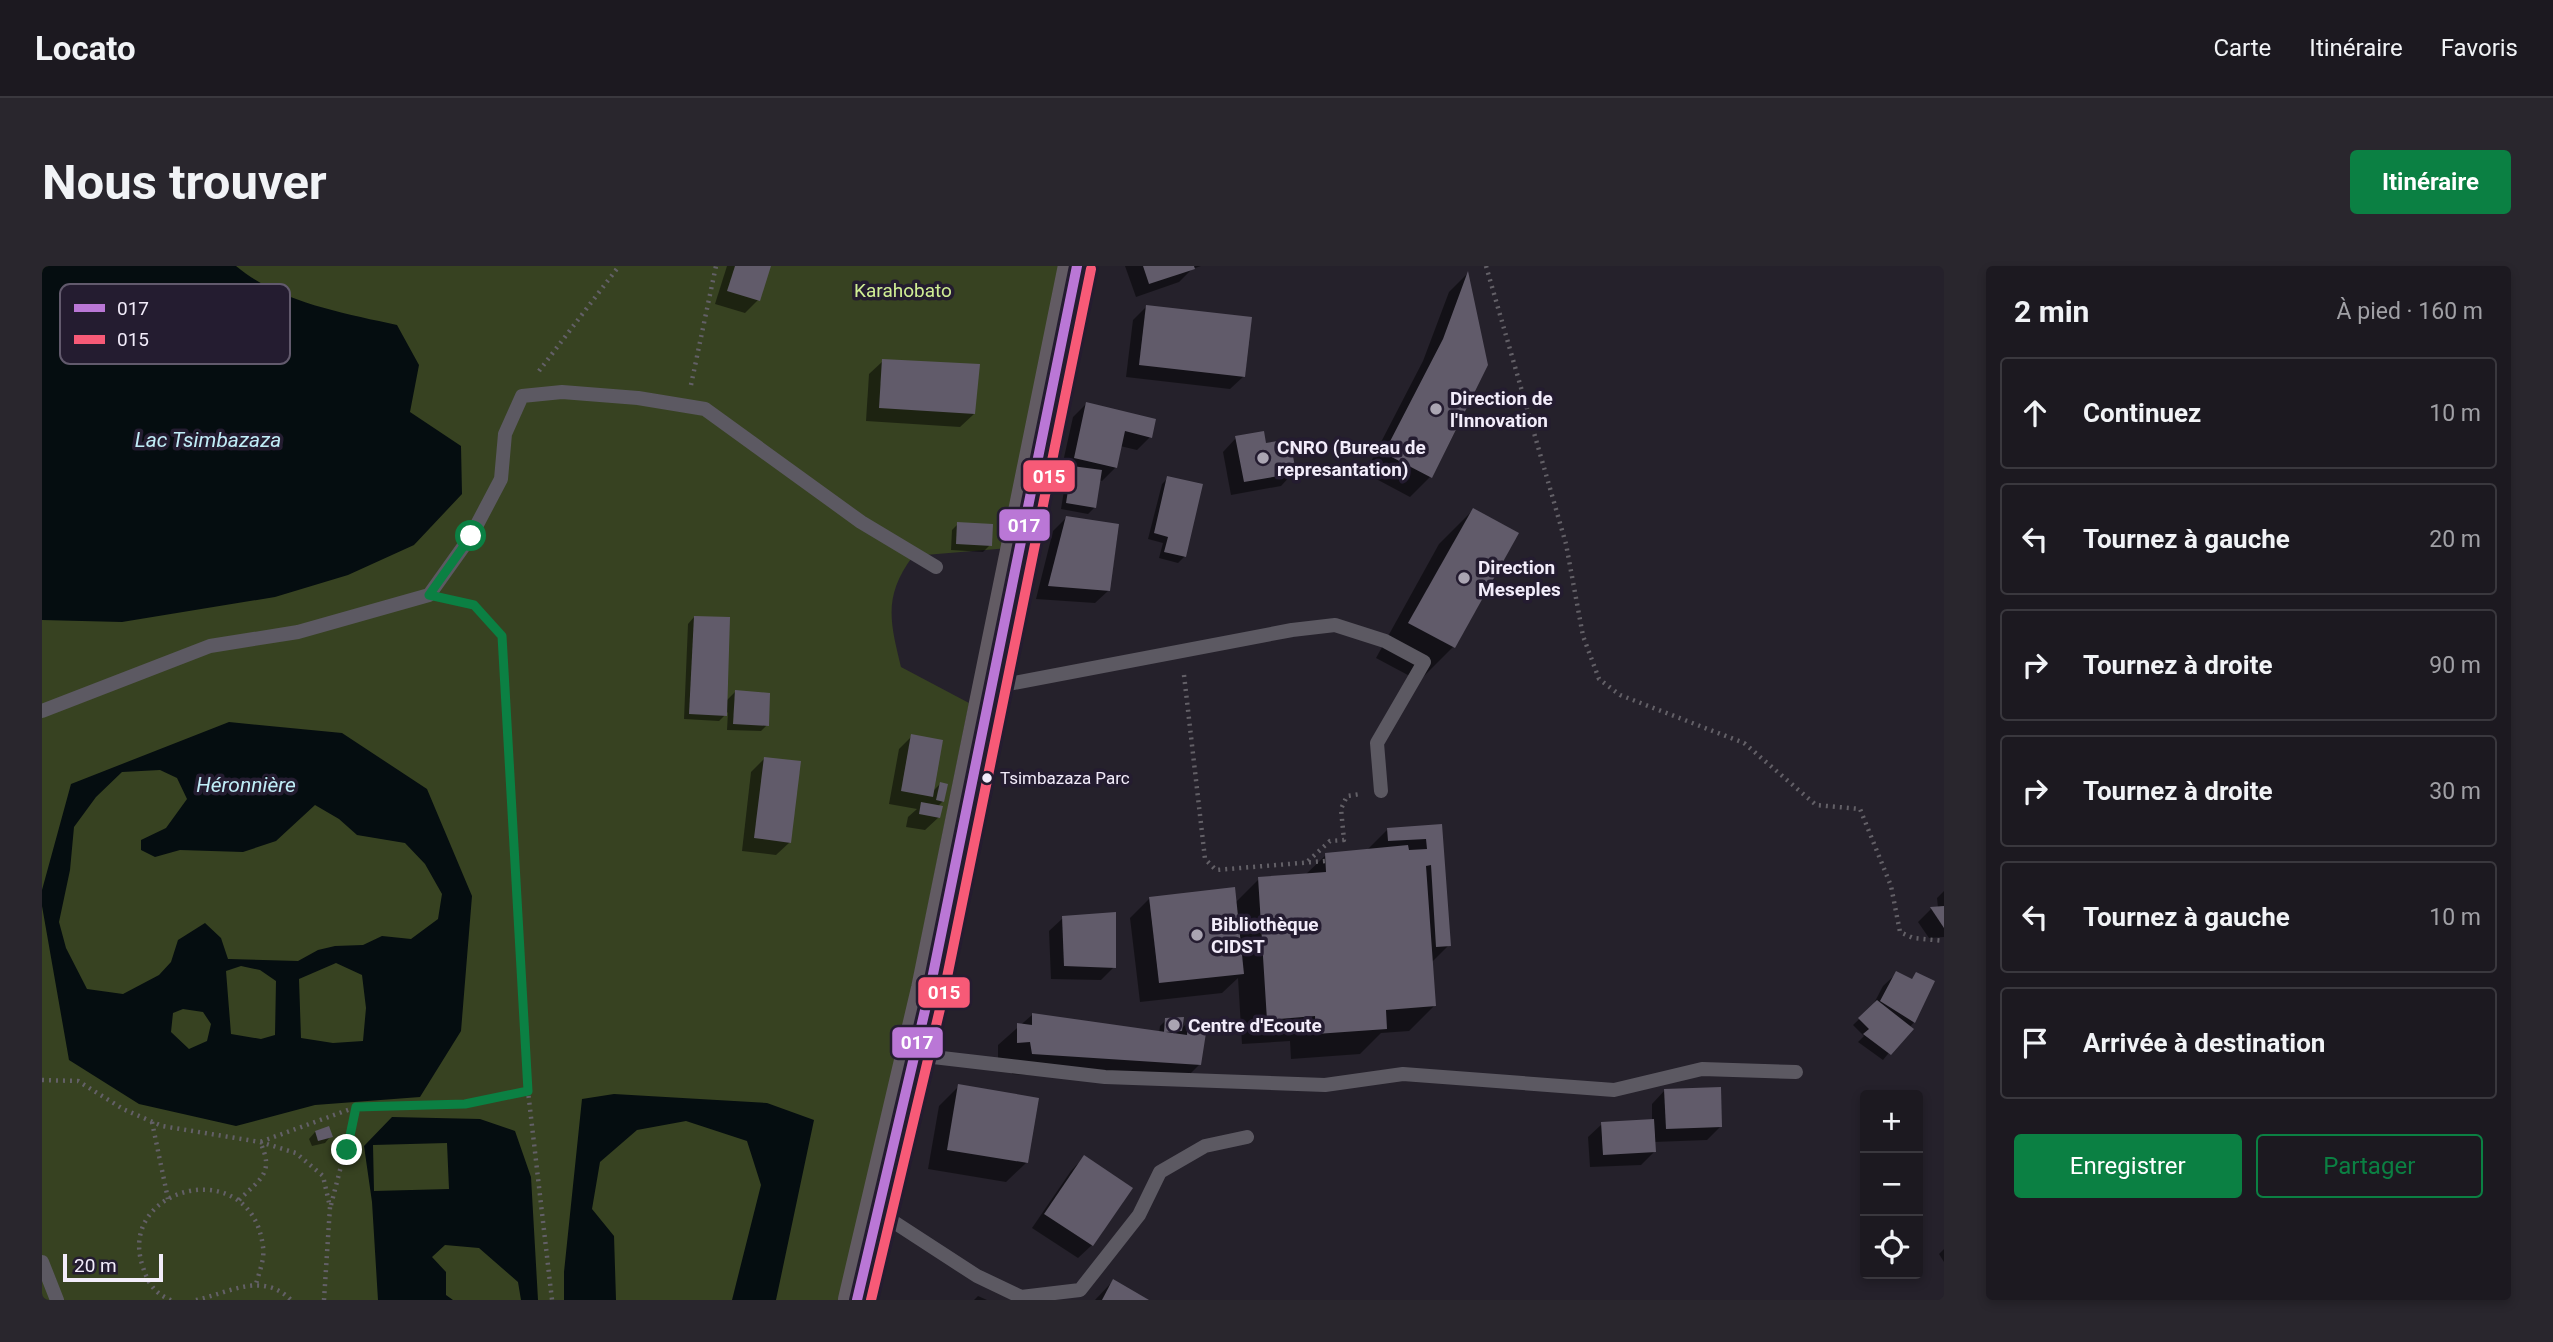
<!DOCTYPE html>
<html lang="fr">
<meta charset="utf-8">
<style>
:root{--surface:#1c1920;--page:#29262d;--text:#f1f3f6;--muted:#a0a0a5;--line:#3a383e;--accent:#0b8043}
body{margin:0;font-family:Roboto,sans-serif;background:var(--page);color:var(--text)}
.controls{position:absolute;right:21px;bottom:21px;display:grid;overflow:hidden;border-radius:7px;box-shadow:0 4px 10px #0003}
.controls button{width:63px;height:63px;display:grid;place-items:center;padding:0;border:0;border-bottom:2px solid var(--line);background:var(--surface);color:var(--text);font:35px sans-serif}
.scale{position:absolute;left:21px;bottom:18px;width:100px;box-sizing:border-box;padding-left:7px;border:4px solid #f2ecfa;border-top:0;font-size:19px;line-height:24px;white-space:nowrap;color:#f2ecfa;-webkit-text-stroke:5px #241c30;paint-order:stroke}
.stop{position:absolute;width:21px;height:21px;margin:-16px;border:5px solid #0b8043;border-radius:50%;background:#fff}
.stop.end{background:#0b8043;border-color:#fff;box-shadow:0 2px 7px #0008}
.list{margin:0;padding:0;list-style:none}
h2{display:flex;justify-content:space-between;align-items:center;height:91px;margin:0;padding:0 28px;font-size:30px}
h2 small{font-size:23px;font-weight:400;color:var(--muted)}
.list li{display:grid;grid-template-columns:46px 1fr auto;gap:21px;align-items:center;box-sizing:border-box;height:112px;margin:0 14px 14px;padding:0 14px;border:2px solid var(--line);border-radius:7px}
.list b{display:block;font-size:26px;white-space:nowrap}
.list em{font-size:23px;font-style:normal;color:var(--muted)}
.actions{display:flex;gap:14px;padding:21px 28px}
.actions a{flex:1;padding:16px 0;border:2px solid var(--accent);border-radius:7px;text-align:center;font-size:24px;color:var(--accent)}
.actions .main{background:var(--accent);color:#fff}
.icon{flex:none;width:38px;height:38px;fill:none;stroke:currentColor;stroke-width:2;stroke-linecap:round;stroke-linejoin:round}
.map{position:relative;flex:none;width:1902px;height:1034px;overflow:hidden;border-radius:7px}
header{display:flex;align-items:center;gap:42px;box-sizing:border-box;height:98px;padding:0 35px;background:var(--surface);border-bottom:2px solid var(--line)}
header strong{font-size:33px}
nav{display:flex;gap:38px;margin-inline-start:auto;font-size:24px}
.intro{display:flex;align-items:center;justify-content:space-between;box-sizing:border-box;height:168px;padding:0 42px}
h1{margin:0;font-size:49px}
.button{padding:18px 32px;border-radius:7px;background:var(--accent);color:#fff;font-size:24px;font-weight:700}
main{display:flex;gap:42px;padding:0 42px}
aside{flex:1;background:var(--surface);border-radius:7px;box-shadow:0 4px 10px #0003}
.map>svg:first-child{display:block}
.green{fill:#374221}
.water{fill:#050d10;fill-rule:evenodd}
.shadow{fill:#0007}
.building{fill:#615b6a}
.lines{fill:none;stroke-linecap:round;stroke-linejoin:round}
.path{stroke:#636067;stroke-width:4.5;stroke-dasharray:2 5;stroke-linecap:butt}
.lane{stroke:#5c5962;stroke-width:14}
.secondary{stroke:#625b63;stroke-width:38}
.bus-1-casing{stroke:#241c30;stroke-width:16}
.bus-2-casing{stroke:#241c30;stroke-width:16}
.bus-1{stroke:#ba77d6;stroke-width:10}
.bus-2{stroke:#f75a77;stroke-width:10}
.route{stroke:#0b8043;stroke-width:9}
.poi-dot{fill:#aaa5b2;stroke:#241c30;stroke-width:2.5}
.bus-dot{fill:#f2ecfa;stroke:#241c30;stroke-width:2.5}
.labels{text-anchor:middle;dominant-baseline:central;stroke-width:7;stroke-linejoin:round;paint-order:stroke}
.bus-label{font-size:17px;fill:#f2ecfa;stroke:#241c30;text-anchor:start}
.park-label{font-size:19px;fill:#d0ee94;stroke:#241c30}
.poi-label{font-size:19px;font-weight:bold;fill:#f2ecfa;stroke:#241c30;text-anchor:start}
.water-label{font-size:21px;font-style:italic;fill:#c0edf7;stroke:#241c30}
.key{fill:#241c30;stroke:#625a6d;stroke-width:2}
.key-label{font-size:19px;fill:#f2ecfa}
.line-badge{stroke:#241c30;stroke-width:2.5}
.badge-label{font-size:19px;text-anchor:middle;font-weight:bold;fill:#fff}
</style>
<header>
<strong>Locato</strong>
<nav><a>Carte</a><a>Itinéraire</a><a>Favoris</a></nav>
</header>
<div class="intro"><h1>Nous trouver</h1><a class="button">Itinéraire</a></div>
<main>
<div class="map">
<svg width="1902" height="1034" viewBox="0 0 1902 1034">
<rect width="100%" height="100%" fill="#25212b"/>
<!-- green -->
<path class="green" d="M0 0H1030L967 282 871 290C841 330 848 356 859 401L927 437 844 848 797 1034H0Z"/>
<!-- water -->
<g class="water">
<path d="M0 0H194C237 36 301 47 355 59L377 99 368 146 419 180 420 228 372 279 306 309 233 331 80 356 0 354Z"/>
<path d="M187 456 300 467 385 523 430 630 419 765 378 831 273 839 194 860 97 838 27 794 0 640V624L29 518ZM118 504 135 512 145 533 124 562 99 574V584L113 591 138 584 201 586 234 575 273 539 297 553 315 569 363 577 383 598 400 628 396 653 369 673 340 670 321 679 293 680 276 684 256 695 186 693 179 672 163 657 136 674 129 696 117 709 81 728 45 723 24 682 17 656 28 604 32 561 54 531 80 506ZM294 697 320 709 324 742 321 775 291 777 259 772 257 713ZM199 700 218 704 234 715 233 769 219 773 189 768 184 705ZM141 743 161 746 169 758 165 775 147 783 129 766 131 747Z"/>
<polygon points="572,828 725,837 772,854 734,1034 690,1034 719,919 705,875 644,855 595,864 558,896 550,943 572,970 574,1034 522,1034 522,1006 540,833"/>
<path d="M350 851 438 853 473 865 489 911 496 1034H479L476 1016 437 982 403 979 390 991 404 1006V1029L411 1034H336L330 936 322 880ZM405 877 407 923 332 925 331 879Z"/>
</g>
<!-- shadow -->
<g class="shadow">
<polygon points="685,0 727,0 716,34 703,47 673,38"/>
<polygon points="1083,0 1159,0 1150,3 1137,16 1094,31"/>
<polygon points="1425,8 1388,211 1368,231 1323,207 1381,95 1407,26"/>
<polygon points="1104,41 1202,110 1188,123 1084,111 1091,54"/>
<polygon points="841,95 932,148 918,161 824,155 827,108"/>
<polygon points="1044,138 1108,171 1095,184 1078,180 1074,201 1060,215 1057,214 1052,242 1046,248 1019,243 1025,206 1019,205 1031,151"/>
<polygon points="1194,172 1252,206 1239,220 1189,229 1181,186"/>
<polygon points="1126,212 1143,290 1136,297 1117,292 1121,277 1106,273 1120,218"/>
<polygon points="1431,244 1475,267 1411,381 1377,415 1334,392 1397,278"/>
<polygon points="1024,252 1067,324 1053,337 994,333 1011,265"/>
<polygon points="916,258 948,279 941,286 909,284 910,264"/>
<polygon points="652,351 683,436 693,426 725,459 719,465 685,464 686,446 677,455 642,453 646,358"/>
<polygon points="870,470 889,527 898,518 901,535 895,541 897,551 883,564 864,561 866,551 875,543 847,538 857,483"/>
<polygon points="722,493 748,576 734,589 700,585 709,506"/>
<polygon points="1398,560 1407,679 1389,697 1392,740 1367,765 1339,767 1318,788 1249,793 1248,775 1200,778 1196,712 1180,727 1098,736 1088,652 1108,632 1193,637 1217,613 1262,610 1284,589 1324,585 1346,563"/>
<polygon points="1902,625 1902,671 1887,672 1876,656 1889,643 1896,642 1895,632"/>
<polygon points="1021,652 1072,701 1059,714 1009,713 1007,665"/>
<polygon points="1855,707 1869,714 1874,708 1872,756 1841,794 1816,776 1822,770 1811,759 1830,741 1841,720"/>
<polygon points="990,749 1117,767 1118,760 1124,754 1138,764 1147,755 1157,799 1137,819 970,808 969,795 956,796 956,779"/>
<polygon points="917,820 984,897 964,916 886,903 897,840"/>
<polygon points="1623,824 1678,861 1665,874 1612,876 1612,886 1599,899 1548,901 1546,871 1560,858 1610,855 1610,838"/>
<polygon points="273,866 289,870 283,877 270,880 267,873"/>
<polygon points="1042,891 1050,979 1036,992 990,962 1029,905"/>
<polygon points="1902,983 1902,996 1897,988"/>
<polygon points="1071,1015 1103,1034 1053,1034"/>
<polygon points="936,1030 945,1034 932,1034"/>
</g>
<!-- building -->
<g class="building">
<polygon points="693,0 729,0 718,35 685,25"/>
<polygon points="1101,0 1152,0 1153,3 1107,18"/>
<polygon points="1426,5 1446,99 1390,212 1342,187 1401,73"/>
<polygon points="1104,39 1210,51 1203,111 1097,99"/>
<polygon points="840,93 938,98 933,148 837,142"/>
<polygon points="1044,136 1114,153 1110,172 1083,165 1075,202 1032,192"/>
<polygon points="1222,165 1224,177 1248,173 1254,207 1202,216 1193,170"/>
<polygon points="1030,200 1060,204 1054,242 1024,237"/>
<polygon points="1125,210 1161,218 1144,291 1122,286 1126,271 1112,267"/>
<polygon points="1431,242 1477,267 1413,382 1366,357"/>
<polygon points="1024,250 1077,258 1068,325 1006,320"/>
<polygon points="915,256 951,258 950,280 914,278"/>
<polygon points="652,350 688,351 685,450 647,448"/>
<polygon points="693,424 728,427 727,460 691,458"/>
<polygon points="869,468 901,474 891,531 859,525"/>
<polygon points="722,491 759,495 749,577 712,572"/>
<polygon points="898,516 906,518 902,536 894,534"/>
<polygon points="879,536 901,540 898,552 877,548"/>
<polygon points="1400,558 1409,680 1394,681 1389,599 1384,600 1394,740 1344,744 1345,763 1274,768 1273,750 1225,754 1216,611 1284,606 1283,587 1366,579 1367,584 1385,583 1384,573 1346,575 1345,562"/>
<polygon points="1193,621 1202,708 1117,717 1107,631"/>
<polygon points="1902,640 1902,662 1888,641"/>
<polygon points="1074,646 1074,702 1022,700 1020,650"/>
<polygon points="1854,705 1870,713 1874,706 1893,715 1873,757 1838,735"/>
<polygon points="1835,734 1872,763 1849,789 1821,768 1827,763 1816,752"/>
<polygon points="990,747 1145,769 1146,754 1166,754 1159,799 990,788 988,776 975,777 975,757 990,759"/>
<polygon points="1142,751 1140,765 1122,766 1123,752"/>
<polygon points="916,818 997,832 986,897 905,884"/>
<polygon points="1679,821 1680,861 1624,863 1622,823"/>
<polygon points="1612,853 1614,886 1561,889 1559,856"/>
<polygon points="287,860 291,871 276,875 273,865"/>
<polygon points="1042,889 1091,922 1051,980 1002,948"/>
<polygon points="1071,1013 1107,1034 1060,1034"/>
</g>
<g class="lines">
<!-- path -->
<g class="path">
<polyline points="1444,0 1524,278 1541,370 1557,413 1578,429 1702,477 1774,539 1818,543 1849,620 1858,666 1871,672 1902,675"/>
<polyline points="497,105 577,0"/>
<polyline points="649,119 674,0"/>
<polyline points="410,334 432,339 460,370 486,825 510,1034"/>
<polyline points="1142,409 1163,593 1174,604 1283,595"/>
<polyline points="1266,595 1288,575 1302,574 1299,543 1305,530 1318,528"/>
<polyline points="0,814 36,815 81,843 120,860 218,876 254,887 281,910 288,941 282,1034"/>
<polyline points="110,856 126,933"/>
<path d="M197 934C218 913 233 907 218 876L314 841 423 838 486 825"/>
<polyline points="289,939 314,842"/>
<path d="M129 1034C111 1027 105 1015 100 998 76 920 210 887 221 981 223 992 217 1007 214 1018"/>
<path d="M154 1034C187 1027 220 1005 249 1034"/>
</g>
<!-- lane -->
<g class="lane">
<polyline points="951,421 1250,364 1293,359 1343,375 1382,396 1335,477 1339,525"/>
<polyline points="0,445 168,380 256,366 387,329 429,270 459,213 463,168 480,130 520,126 596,132 663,143 819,256 894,301"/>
<polyline points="874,789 1063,811 1283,819 1361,808 1572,824 1660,803 1754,806"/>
<polyline points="838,947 935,1010 979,1031 1038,1024 1097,949 1118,906 1163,880 1205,871"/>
<polyline points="0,996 15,1034"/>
</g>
<!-- secondary -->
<polyline class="secondary" points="815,1034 888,723 1035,0"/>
<!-- bus-1 casing -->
<g class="bus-1-casing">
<polyline id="bus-1" points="815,1034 888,723 1035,0"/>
</g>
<!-- bus-2 casing -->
<g class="bus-2-casing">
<polyline id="bus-2" points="829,1034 902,726 1049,3"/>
</g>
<!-- bus-1 -->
<use href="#bus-1" class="bus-1"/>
<!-- bus-2 -->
<use href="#bus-2" class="bus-2"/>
</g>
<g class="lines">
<!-- route -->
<polyline class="route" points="305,884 314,841 423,838 486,825 460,370 432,339 387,329 429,270"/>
</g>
<!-- markers -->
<g class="poi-dot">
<circle cx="1394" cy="143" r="7"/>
<circle cx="1221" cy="192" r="7"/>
<circle cx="1422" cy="312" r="7"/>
<circle cx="1155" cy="669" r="7"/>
<circle cx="1132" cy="759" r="7"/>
</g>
<circle class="bus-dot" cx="945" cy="512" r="6"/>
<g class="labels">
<!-- bus labels -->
<g class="bus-label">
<text x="958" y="512">Tsimbazaza Parc</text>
</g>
<!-- park labels -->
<g class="park-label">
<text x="861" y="24">Karahobato</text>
</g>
<!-- poi labels -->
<g class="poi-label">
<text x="1408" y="132">Direction de<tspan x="1408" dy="22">l'Innovation</tspan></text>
<text x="1235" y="181">CNRO (Bureau de<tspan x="1235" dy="22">represantation)</tspan></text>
<text x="1436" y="301">Direction<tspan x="1436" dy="22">Meseples</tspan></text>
<text x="1169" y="658">Bibliothèque<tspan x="1169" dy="22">CIDST</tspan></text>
<text x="1146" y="759">Centre d'Ecoute</text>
</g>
<!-- water labels -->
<g class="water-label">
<text x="166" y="174">Lac Tsimbazaza</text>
<text x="204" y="519">Héronnière</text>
</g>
</g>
<!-- legend -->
<rect x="18" y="18" width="230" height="80" rx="10" class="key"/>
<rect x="32" y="38" width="31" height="8" fill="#ba77d6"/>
<rect x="32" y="69" width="31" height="9" fill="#f75a77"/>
<g class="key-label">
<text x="75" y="49">017</text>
<text x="75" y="80">015</text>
</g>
<g class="line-badge">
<rect x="980" y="193" width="54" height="34" rx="7" fill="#f75a77"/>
<rect x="956" y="242" width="53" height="34" rx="7" fill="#ba77d6"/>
<rect x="875" y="710" width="54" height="33" rx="7" fill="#f75a77"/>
<rect x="849" y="760" width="53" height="33" rx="7" fill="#ba77d6"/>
</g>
<g class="badge-label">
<text x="1007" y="217">015</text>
<text x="982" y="266">017</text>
<text x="902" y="733">015</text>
<text x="875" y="783">017</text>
</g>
</svg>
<div class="controls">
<button>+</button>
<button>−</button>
<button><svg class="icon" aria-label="locate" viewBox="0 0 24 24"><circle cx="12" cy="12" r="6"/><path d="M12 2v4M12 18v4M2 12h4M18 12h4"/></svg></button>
</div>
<div class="scale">20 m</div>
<div class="stop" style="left:429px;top:270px"></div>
<div class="stop end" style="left:305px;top:884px"></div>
</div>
<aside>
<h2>2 min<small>À pied · 160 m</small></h2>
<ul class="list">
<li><svg class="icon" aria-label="ahead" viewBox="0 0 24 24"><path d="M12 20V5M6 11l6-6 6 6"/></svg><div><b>Continuez</b></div><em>10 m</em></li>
<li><svg class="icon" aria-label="left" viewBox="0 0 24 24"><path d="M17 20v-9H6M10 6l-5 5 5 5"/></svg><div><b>Tournez à gauche</b></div><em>20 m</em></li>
<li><svg class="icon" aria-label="right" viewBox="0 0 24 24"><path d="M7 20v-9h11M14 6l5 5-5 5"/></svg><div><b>Tournez à droite</b></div><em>90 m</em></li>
<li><svg class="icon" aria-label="right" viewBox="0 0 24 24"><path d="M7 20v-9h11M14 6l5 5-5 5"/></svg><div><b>Tournez à droite</b></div><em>30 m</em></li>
<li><svg class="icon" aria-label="left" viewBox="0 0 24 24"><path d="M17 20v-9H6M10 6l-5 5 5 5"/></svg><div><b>Tournez à gauche</b></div><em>10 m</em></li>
<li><svg class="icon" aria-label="arrive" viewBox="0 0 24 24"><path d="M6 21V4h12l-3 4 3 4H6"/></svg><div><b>Arrivée à destination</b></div></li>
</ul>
<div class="actions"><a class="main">Enregistrer</a><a>Partager</a></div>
</aside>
</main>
